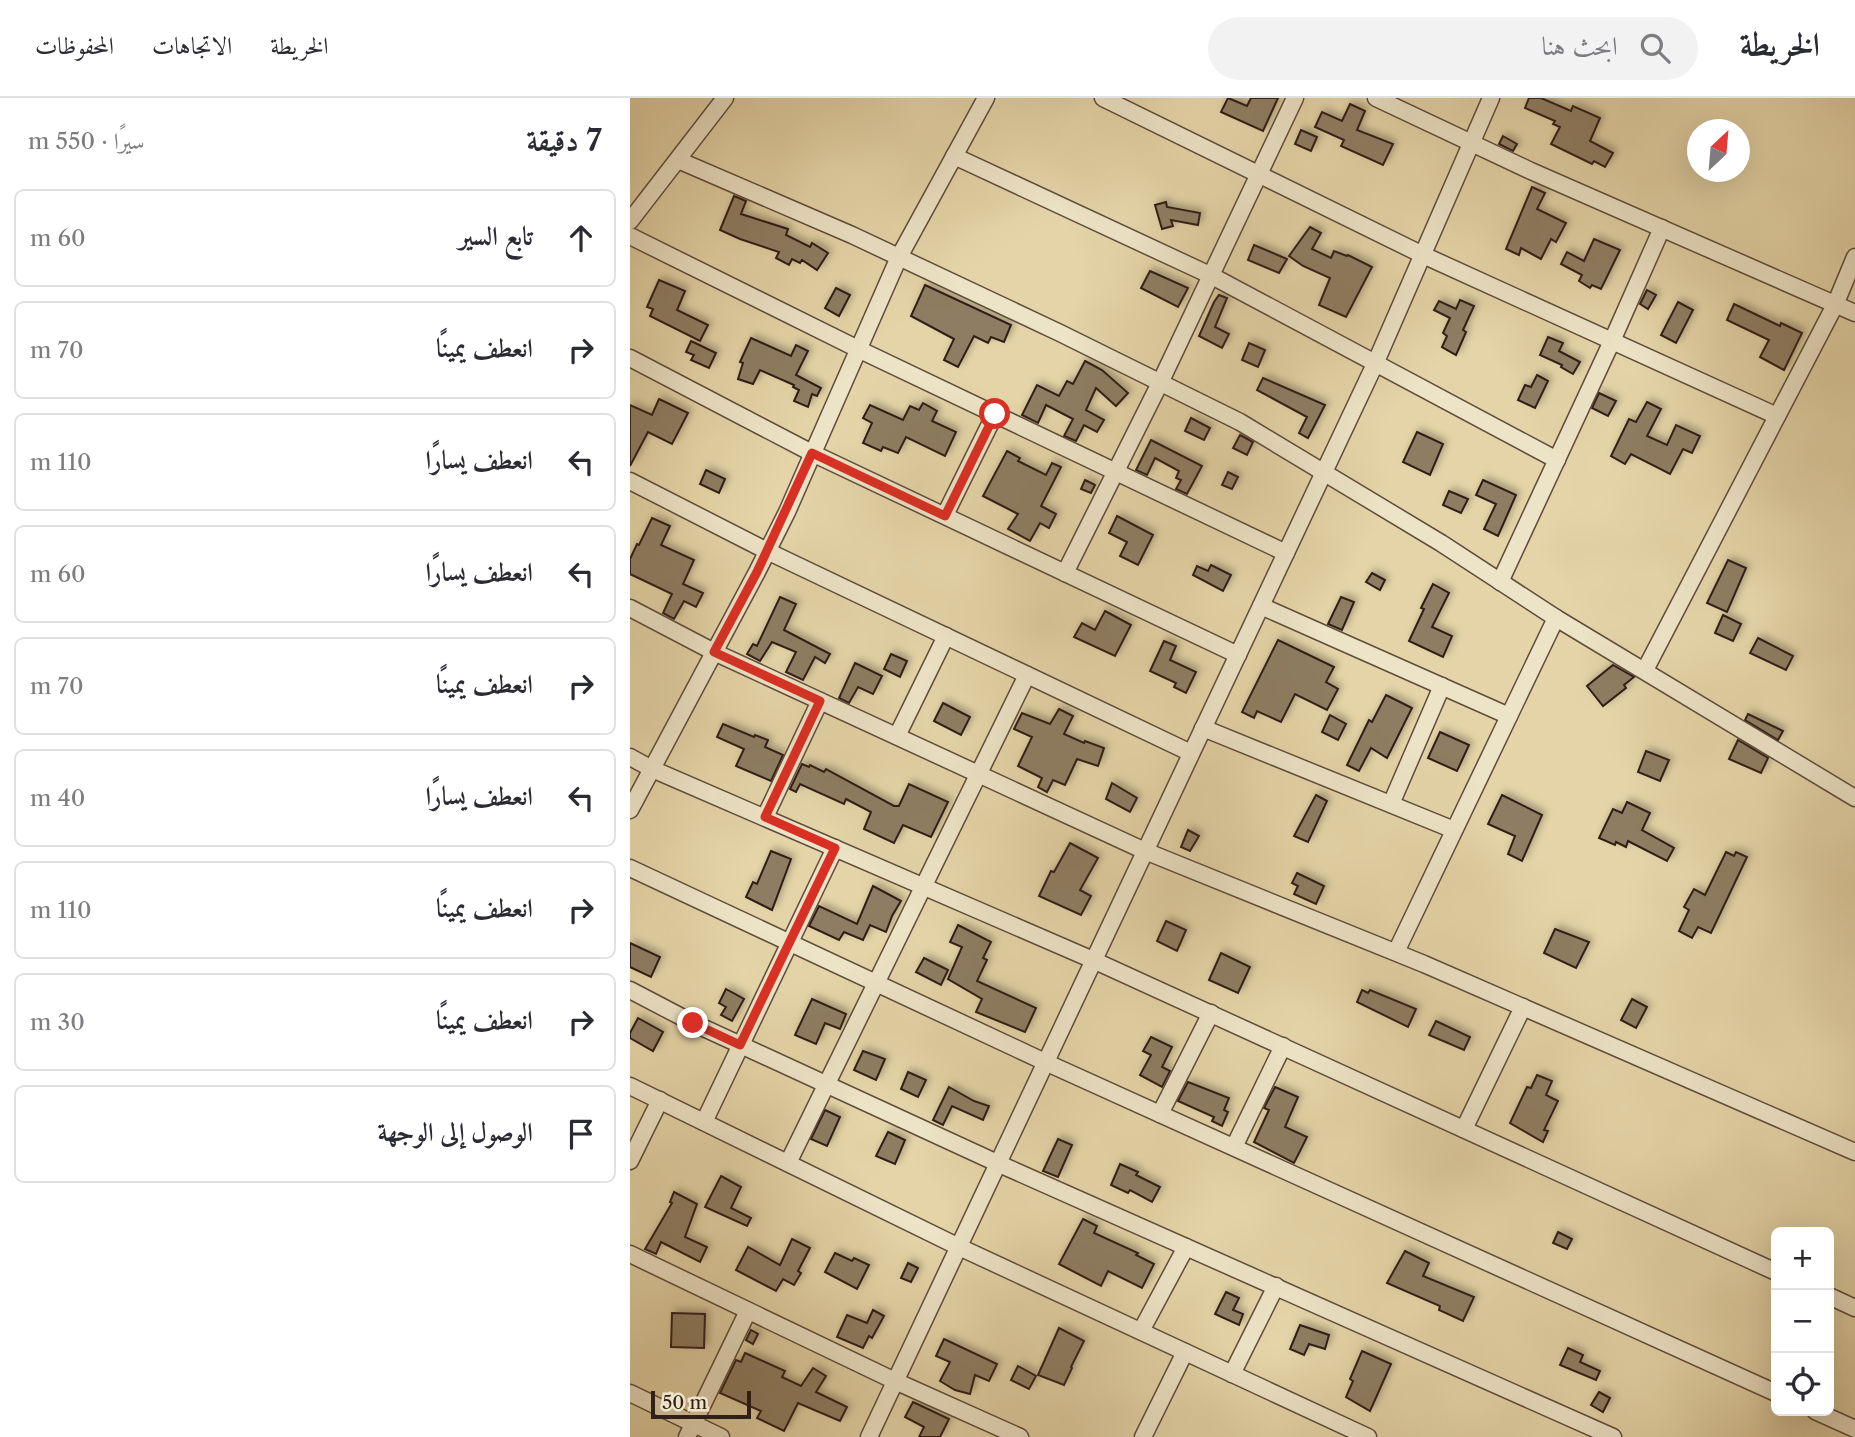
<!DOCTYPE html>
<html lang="ar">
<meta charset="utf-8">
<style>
:root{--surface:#fff;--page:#f2f2f3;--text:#2b2b33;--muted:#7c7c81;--line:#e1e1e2}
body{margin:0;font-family:"Libre Caslon Text",Amiri,serif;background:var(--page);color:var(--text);direction:rtl}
.controls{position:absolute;right:21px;bottom:21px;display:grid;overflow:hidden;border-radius:10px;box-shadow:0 7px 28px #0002}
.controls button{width:63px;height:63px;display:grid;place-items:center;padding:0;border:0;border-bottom:2px solid var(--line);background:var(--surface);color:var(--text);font:35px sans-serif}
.compass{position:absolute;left:1057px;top:21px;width:63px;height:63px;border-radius:50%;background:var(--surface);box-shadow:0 7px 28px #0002;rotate:26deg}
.scale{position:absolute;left:21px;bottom:18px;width:100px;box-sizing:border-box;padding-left:7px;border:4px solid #311f18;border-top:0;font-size:19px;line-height:24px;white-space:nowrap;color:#311f18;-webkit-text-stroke:5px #ede3c6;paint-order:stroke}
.stop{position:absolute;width:21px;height:21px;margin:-16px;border:5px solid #d93025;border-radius:50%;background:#fff}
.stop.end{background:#d93025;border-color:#fff;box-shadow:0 2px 7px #0008}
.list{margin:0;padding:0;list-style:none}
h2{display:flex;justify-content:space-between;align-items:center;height:91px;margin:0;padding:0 28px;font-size:30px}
h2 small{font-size:23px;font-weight:400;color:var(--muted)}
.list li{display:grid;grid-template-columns:46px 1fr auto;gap:21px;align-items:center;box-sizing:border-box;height:98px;margin:0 14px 14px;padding:0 14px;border:2px solid var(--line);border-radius:10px}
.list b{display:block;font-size:26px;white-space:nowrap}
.list em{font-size:23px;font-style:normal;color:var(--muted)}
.icon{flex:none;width:38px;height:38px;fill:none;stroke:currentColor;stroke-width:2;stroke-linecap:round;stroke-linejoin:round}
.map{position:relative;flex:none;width:1225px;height:1339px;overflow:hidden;direction:ltr}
header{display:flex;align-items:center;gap:42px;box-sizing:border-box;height:98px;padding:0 35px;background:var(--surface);border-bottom:2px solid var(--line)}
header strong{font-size:33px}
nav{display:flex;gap:38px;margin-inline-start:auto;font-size:24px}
.search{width:490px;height:63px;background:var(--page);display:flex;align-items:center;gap:18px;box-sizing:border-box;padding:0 24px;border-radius:38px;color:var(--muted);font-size:26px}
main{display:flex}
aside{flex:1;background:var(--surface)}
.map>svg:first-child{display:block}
.building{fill:#8e7d62;stroke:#311f18;stroke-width:2;filter:url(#shadow)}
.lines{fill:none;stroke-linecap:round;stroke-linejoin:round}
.street-casing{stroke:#5e4c3c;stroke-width:19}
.street{stroke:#ede3c6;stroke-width:16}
.route{stroke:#d93025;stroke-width:9}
</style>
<header>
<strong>الخريطة</strong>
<div class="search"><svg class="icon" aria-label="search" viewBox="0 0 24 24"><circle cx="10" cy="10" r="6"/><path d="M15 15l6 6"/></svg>ابحث هنا</div>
<nav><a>الخريطة</a><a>الاتجاهات</a><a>المحفوظات</a></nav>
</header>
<main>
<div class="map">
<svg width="1225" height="1339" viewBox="0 0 1225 1339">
<defs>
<filter id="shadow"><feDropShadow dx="3.5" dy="-3.5" stdDeviation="3.5" flood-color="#0004"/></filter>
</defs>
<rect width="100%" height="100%" fill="#e4d4a7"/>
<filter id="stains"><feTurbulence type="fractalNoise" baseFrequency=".00286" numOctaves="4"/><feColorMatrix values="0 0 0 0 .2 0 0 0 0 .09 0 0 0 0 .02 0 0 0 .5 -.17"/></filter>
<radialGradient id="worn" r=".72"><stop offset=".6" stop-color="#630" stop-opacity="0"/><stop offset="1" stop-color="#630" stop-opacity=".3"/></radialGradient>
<!-- building -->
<g class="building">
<polygon points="598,0 617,8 621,0 648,0 633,33 591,14"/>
<polygon points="899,0 911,0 941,13 943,8 970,20 960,43 983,55 975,69 964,63 962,66 921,46 930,29 923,26 925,23 895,10"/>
<polygon points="720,6 735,13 727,32 763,46 753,67 711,48 714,42 685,29 692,14 712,23"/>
<polygon points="671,32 687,39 681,53 665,46"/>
<polygon points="873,38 887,46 883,53 869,46"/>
<polygon points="902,89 915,95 907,111 936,125 926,144 921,141 911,161 891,150 889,157 876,151"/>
<polygon points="104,98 116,103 111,116 158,131 156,137 180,149 182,145 198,155 187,172 172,162 170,165 162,161 159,167 146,160 149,154 110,141 90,132"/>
<polygon points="536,104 537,109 570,115 568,127 541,122 543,128 532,131 525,107"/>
<polygon points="680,129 691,135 682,151 701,160 704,153 717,158 718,157 742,169 716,219 689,207 700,180 673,168 659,158"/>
<polygon points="964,141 990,152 971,191 962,187 960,190 949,183 952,177 931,166 937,154 954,163"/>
<polygon points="624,147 657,161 649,175 618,162"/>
<polygon points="520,173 558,190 548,209 511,190"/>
<polygon points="29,182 55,193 47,212 78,227 70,243 20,218 23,211 17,209"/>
<polygon points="295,187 381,227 374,244 361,239 358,245 344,238 328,269 314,262 324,241 281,218"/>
<polygon points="206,190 220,197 209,218 195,210"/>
<polygon points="1017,192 1026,197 1018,211 1010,206"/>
<polygon points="589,197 597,200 585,229 599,236 592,250 569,238 584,204"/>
<polygon points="830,202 844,208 833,232 836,234 826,257 812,249 817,238 813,235 820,220 804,212 809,203 826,211"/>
<polygon points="1048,204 1063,212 1046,245 1031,237"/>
<polygon points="1104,206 1150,228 1151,225 1172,235 1154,272 1130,259 1139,242 1097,222"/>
<polygon points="918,239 933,245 929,253 950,264 943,276 931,269 932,267 910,257"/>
<polygon points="121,240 161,258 166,247 178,253 166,277 191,290 187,298 182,296 178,309 164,303 169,292 163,289 164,287 130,272 123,286 108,281 113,265 110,264"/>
<polygon points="61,243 86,255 79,270 61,262 64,257 56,254"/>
<polygon points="619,245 635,252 628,269 612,262"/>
<polygon points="455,263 472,272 498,295 486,308 466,290 456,312 474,322 467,334 454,327 446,343 434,338 443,321 416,307 408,325 392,317 407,287 429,298 437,283 443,286"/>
<polygon points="907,277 918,283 905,310 888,302 895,287 901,289"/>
<polygon points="633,280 695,307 678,340 669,335 677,319 627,292"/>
<polygon points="969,295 986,303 978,318 962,310"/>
<polygon points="29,301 58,315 42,346 18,334 0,368 0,307 22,317"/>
<polygon points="1017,304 1031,311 1017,338 1037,347 1046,327 1070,338 1062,355 1053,351 1040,376 1001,356 995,366 981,358 999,321 1006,324"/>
<polygon points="293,305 307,313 302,323 326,334 315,358 276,339 268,355 253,349 251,353 233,345 242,325 233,320 240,307 273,322 280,308 289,312"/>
<polygon points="561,320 580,330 574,342 555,333"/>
<polygon points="787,334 813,346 800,377 773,364"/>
<polygon points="610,337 623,344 617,357 603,350"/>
<polygon points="521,342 572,368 557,396 546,391 551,382 546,380 549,373 525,360 517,377 506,372"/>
<polygon points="377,353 390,360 388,363 416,377 422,365 431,369 411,408 426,416 419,430 410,425 400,443 378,431 388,416 353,398"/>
<polygon points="76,372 95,381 89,395 70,386"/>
<polygon points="598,374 608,379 602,391 592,387"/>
<polygon points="455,382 465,387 461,395 451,391"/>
<polygon points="853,382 886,397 868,438 854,431 866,406 846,397"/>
<polygon points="819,393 838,401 831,415 813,407"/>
<polygon points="487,418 523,437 508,467 490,458 497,444 479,435"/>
<polygon points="22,420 40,428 31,447 64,462 53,486 73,495 66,509 54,503 44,521 33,515 42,496 0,476 0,461 7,446 9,447"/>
<polygon points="1098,462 1116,470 1097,514 1077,505"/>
<polygon points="581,467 601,477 593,493 563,477 567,468 578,473"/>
<polygon points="742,475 755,482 750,492 736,484"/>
<polygon points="803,486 819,495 802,529 822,538 813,559 779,543 794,511 791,510"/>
<polygon points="150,499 166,506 154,532 200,556 195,565 185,559 173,582 156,574 166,554 142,544 130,563 117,556 123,546 127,548"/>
<polygon points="711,499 724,504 712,532 698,526"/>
<polygon points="475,513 501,527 485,558 444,539 452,525 465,532"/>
<polygon points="1093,517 1111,526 1103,543 1085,535"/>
<polygon points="1128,540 1163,558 1156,572 1120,555"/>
<polygon points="648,542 704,569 696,584 708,591 697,612 665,596 651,624 627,613 624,620 612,614"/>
<polygon points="534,543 546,548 540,562 566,574 556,595 544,589 546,585 520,573"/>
<polygon points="261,556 277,563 270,579 254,571"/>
<polygon points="225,565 252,578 243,596 228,589 219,605 209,600"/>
<polygon points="983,567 1004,579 994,587 996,590 973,608 957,588"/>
<polygon points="756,597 782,610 757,660 741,650 729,673 717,667 739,622 742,624"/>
<polygon points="313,605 340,619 331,637 304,623"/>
<polygon points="429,611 443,618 434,636 454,645 455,643 474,650 468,668 447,661 435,687 423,682 417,694 408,689 412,680 388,668 402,639 384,631 392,615 420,626"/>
<polygon points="1118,616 1153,633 1148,642 1115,622"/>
<polygon points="700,617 716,626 708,642 692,634"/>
<polygon points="93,626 124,639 125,637 138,642 135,649 153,657 141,683 106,668 114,651 87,639"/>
<polygon points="810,634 839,647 827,673 798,660"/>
<polygon points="1108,642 1138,660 1131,675 1099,661"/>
<polygon points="1016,653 1039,662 1030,683 1008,674"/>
<polygon points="172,666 179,669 180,667 194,674 196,671 264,708 269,708 279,686 318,704 301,739 273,727 264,745 234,731 241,714 216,701 214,706 170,686 166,694 160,691"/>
<polygon points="482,685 507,700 500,714 476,701"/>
<polygon points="686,697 697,703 678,744 664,738"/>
<polygon points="872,697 912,717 892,763 878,756 885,738 858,726"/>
<polygon points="997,704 1020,715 1012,732 1044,750 1037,763 998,743 996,749 986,744 985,747 969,740 983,711 992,715"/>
<polygon points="558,732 569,738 560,753 551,749"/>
<polygon points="440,745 468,760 450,792 461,798 451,817 409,798 421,773 424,774"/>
<polygon points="141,753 161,761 142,812 116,799 123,784 127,786"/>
<polygon points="1096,754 1104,758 1106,754 1117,759 1081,835 1068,829 1062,840 1049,833 1059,812 1054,809 1064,791 1075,797"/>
<polygon points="667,775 694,788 686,806 664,796 668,788 662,785"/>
<polygon points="243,788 271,803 262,818 256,834 240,827 233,842 214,834 209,842 179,828 189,808 227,826"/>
<polygon points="536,823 556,832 547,853 527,843"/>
<polygon points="328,827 361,844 353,860 357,862 347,883 406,910 395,934 346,914 352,901 318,881 332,849 320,844"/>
<polygon points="925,831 959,844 946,870 914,855"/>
<polygon points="0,845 30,859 21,879 0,869"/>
<polygon points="591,855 620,869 608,895 579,882"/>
<polygon points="294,860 318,872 311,887 286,874"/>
<polygon points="96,891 114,901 102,923 91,917 96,909 89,905"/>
<polygon points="732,892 738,895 740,892 786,911 778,929 727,904"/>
<polygon points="182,901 216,916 210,931 195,925 186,946 165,937"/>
<polygon points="1002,901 1017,909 1006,930 991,922"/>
<polygon points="8,920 33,934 23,953 0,940 0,935"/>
<polygon points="806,923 840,939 834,952 799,937"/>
<polygon points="521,939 542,949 532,969 540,973 532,989 510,977 521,957 513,953"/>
<polygon points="233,953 255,961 246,982 224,972"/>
<polygon points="278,974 296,982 288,999 271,991"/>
<polygon points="907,977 922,983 916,997 928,1003 914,1032 918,1033 913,1044 880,1025 897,989 901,990"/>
<polygon points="558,984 599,1000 594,1012 598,1014 592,1028 582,1023 584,1019 548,1003"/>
<polygon points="319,989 344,1003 359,1008 353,1022 322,1008 313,1027 303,1022"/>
<polygon points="645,989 668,999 655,1029 677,1039 664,1065 624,1044 639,1012 634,1010"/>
<polygon points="195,1012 210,1019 197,1048 181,1041"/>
<polygon points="258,1034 275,1042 265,1066 246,1058"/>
<polygon points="428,1041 442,1047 428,1079 413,1073"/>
<polygon points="490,1066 508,1074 506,1077 530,1089 522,1104 500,1092 498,1095 481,1087"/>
<polygon points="91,1078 111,1089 101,1110 121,1120 117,1128 75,1109"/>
<polygon points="44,1094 67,1106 55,1139 77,1149 70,1164 31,1144 26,1156 15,1151 42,1105 40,1104"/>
<polygon points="453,1121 467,1128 464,1135 508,1155 506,1157 524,1166 512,1190 478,1173 471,1188 429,1166"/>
<polygon points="928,1134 942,1141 937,1151 923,1145"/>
<polygon points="162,1141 180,1150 168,1173 171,1175 164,1187 153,1181 146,1193 106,1172 118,1149 150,1167"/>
<polygon points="775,1153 799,1165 793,1178 844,1199 833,1223 809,1212 810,1208 757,1185"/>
<polygon points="205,1155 222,1163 224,1160 239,1167 227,1191 195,1174"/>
<polygon points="278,1165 288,1170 281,1184 271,1180"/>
<polygon points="596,1194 609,1200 603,1212 613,1216 609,1227 585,1216"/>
<polygon points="243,1212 254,1218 242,1240 239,1238 233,1250 207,1239 217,1217 237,1225"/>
<polygon points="42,1215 75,1216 74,1250 41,1249"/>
<polygon points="670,1227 699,1237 695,1251 679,1246 674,1257 660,1251"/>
<polygon points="429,1230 454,1243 441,1269 442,1270 434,1287 408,1277"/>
<polygon points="121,1232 128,1236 123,1246 116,1242"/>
<polygon points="314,1241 367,1266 359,1283 345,1277 340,1296 325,1292 310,1283 320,1264 306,1258"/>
<polygon points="938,1250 953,1257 950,1264 970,1273 966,1282 930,1267"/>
<polygon points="732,1253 761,1266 740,1313 716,1299 723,1283 720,1281"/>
<polygon points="115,1255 155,1273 152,1279 171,1288 183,1270 196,1278 186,1294 217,1309 210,1323 168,1305 154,1333 127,1320 131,1313 90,1295 106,1262 111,1264"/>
<polygon points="388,1268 406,1278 399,1291 381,1282"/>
<polygon points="969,1294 980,1300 973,1314 961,1307"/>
<polygon points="283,1304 319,1321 310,1339 289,1339 294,1329 275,1319"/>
</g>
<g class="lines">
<!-- street casing -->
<g class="street-casing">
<g id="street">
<polyline points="473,0 793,157 1147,318"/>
<polyline points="746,0 901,73 1225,215"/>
<polyline points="324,58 582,178 927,362"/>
<polyline points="48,62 222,137 430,235 610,324 811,445 926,520 1225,700"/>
<polyline points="0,123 95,0"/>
<polyline points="0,138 228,251 656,455"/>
<polyline points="0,260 182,355 608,557"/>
<polyline points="0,383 137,453 561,655"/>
<polyline points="315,417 365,316"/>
<polyline points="435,475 530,285 665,0"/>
<polyline points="870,484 982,243 1032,130"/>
<polyline points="631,508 879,618"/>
<polyline points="0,510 84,554 515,753 794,866 1225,1054"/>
<polyline points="1015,572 1205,207 1225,159"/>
<polyline points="573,630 824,732"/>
<polyline points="267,638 316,538"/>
<polyline points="0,659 22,671 463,862 1146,1174"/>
<polyline points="761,706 812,588"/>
<polyline points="0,712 127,474 157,414 269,159 356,0"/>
<polyline points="135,719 190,603"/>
<polyline points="0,770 415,964 1146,1295"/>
<polyline points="766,854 926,520"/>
<polyline points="0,892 63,925 367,1065 983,1339"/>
<polyline points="0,988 327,1148 738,1339"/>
<polyline points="530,1016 581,915"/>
<polyline points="74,1024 205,750"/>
<polyline points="834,1031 893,909"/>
<polyline points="604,1049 653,948"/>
<polyline points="0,1063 30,1002"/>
<polyline points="158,1065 397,577"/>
<polyline points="0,1156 265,1283 390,1339"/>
<polyline points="1199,1198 1225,1210"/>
<polyline points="511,1233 556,1149"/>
<polyline points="602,1276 646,1188"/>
<polyline points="0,1295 91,1339"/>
<polyline points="1185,1313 1225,1331"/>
<polyline points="57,1339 118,1213"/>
<polyline points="239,1339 745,266 861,0"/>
<polyline points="513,1339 555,1254"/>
</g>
</g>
<!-- street -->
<use href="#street" class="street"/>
</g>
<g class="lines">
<!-- route -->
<polyline class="route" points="63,925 110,947 205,750 135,719 190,603 84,554 127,474 182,355 315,418 365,316"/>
</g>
<rect width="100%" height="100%" filter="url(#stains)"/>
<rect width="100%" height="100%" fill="url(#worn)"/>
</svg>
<div class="controls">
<button>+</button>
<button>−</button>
<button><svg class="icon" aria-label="locate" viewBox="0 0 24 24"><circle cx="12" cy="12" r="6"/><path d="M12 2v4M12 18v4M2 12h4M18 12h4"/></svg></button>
</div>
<svg class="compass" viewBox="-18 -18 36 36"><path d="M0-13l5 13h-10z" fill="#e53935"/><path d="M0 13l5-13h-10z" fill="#7c7c81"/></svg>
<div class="scale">50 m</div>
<div class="stop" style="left:365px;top:316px"></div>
<div class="stop end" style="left:63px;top:925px"></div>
</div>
<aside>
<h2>7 دقيقة<small>سيرًا · 550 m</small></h2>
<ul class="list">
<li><svg class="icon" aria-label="ahead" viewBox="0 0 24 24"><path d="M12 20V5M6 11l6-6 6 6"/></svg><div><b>تابع السير</b></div><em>60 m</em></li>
<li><svg class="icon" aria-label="right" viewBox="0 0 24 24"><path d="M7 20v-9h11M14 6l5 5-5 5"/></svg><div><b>انعطف يمينًا</b></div><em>70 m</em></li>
<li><svg class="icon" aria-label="left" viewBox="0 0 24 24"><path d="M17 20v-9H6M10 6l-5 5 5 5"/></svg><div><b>انعطف يسارًا</b></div><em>110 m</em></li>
<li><svg class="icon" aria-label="left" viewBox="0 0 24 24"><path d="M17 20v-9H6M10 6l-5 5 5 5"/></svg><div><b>انعطف يسارًا</b></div><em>60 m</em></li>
<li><svg class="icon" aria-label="right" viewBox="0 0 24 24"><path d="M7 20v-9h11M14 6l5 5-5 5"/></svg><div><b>انعطف يمينًا</b></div><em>70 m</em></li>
<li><svg class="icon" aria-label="left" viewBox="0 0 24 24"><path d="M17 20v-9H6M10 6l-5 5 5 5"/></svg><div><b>انعطف يسارًا</b></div><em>40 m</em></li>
<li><svg class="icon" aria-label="right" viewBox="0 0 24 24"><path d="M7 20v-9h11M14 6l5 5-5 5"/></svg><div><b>انعطف يمينًا</b></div><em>110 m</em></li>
<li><svg class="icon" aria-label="right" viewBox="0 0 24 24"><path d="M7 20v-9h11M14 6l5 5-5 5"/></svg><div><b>انعطف يمينًا</b></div><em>30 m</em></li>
<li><svg class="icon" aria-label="arrive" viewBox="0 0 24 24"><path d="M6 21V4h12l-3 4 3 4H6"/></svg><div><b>الوصول إلى الوجهة</b></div></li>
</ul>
</aside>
</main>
